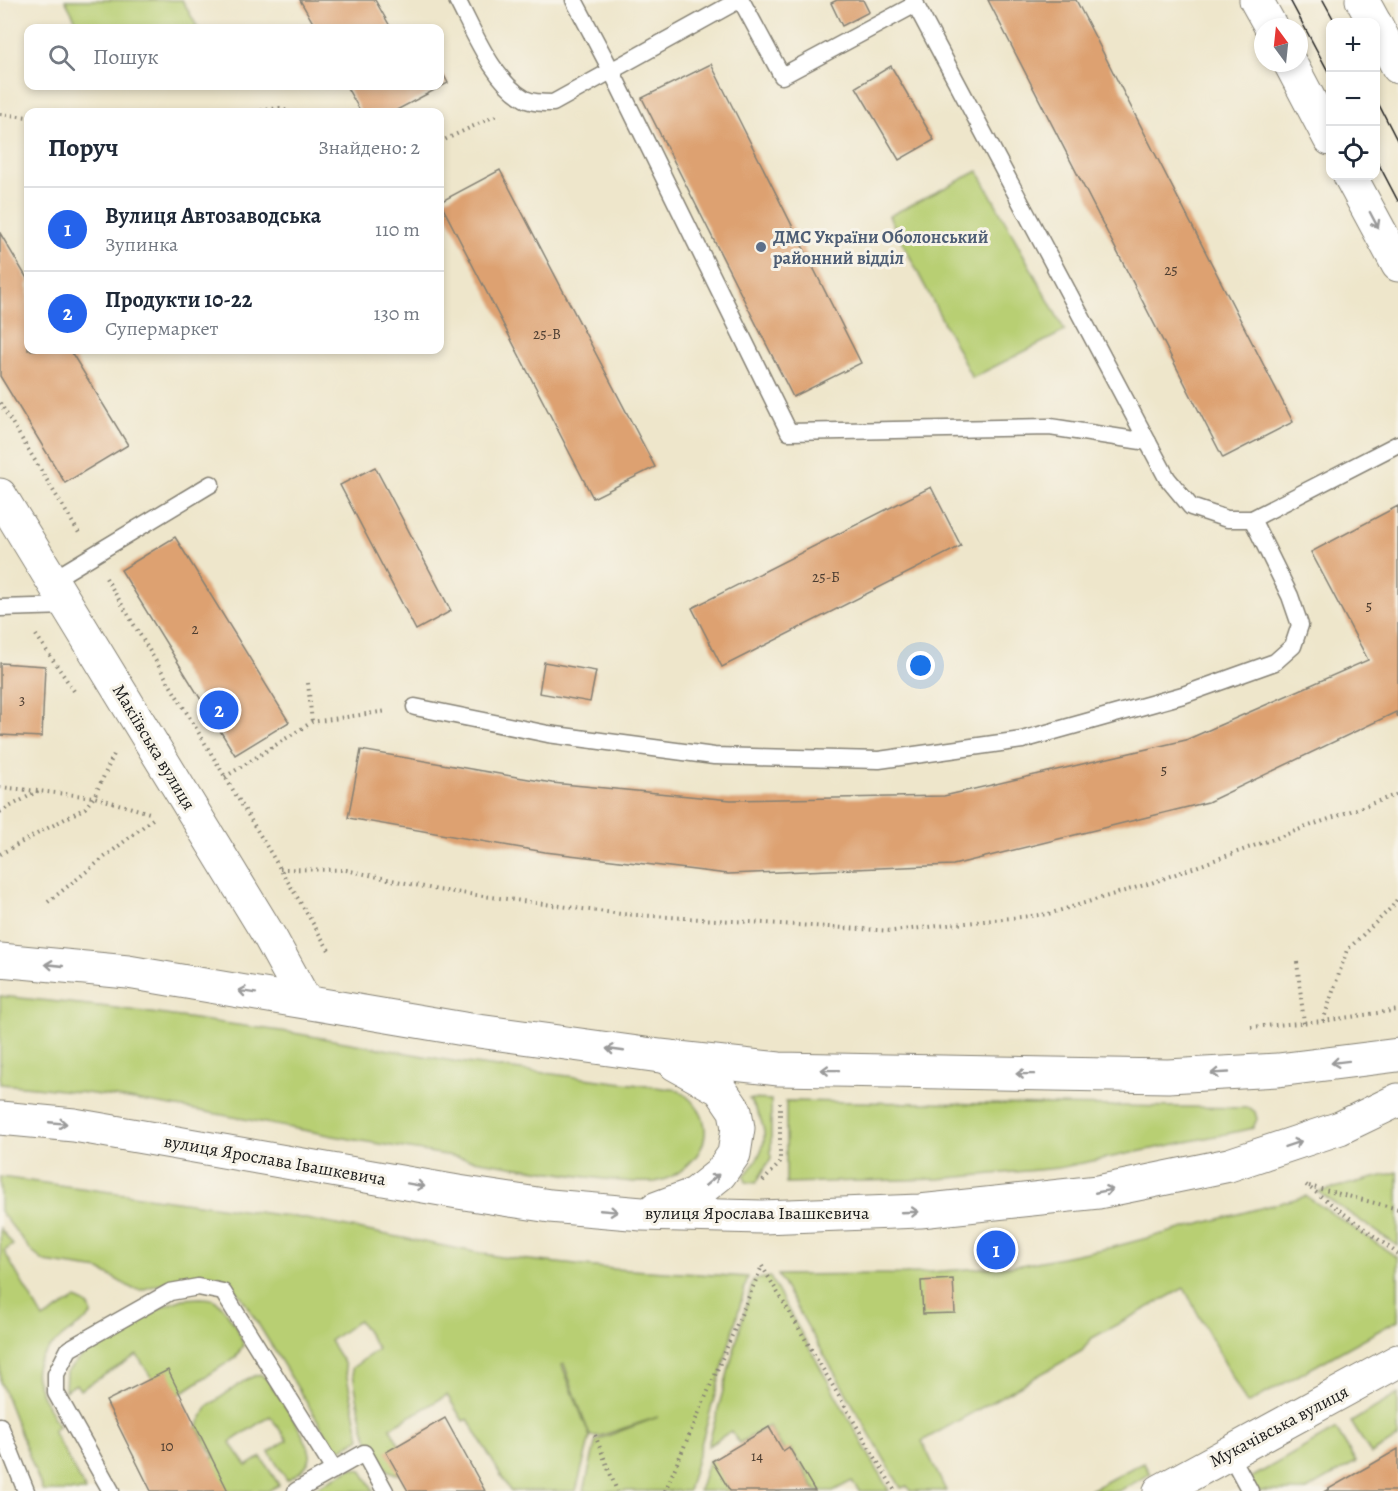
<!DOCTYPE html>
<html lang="uk">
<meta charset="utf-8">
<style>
:root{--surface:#fff;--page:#f2f2f3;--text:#1f2937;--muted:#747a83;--line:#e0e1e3;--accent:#2563eb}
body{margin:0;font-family:Alegreya,serif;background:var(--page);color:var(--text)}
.controls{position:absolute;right:18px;top:18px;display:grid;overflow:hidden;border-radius:12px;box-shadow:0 3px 9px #0003}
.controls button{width:54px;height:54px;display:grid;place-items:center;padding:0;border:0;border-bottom:2px solid var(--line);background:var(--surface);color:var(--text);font:30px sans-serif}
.compass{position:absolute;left:1254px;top:18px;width:54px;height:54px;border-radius:50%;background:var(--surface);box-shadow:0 3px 9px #0003;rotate:345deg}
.you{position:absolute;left:921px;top:666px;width:21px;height:21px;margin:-15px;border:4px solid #fff;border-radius:50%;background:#1a73e8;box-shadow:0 0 0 9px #1a73e833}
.badge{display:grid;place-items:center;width:39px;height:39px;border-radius:50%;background:var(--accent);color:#fff;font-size:20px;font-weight:700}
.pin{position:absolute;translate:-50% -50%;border:3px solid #fff;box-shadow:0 2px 6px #0006}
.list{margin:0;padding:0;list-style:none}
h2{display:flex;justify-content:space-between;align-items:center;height:78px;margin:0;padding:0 24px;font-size:26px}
h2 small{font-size:20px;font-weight:400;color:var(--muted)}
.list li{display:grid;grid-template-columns:39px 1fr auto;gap:18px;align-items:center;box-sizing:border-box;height:84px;padding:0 24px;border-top:2px solid var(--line)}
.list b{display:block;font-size:22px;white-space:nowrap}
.list p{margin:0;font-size:20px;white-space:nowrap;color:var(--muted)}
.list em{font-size:20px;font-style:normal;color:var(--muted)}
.icon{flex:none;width:33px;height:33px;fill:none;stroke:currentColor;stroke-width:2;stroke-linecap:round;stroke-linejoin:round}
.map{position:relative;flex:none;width:1398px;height:1491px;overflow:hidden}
.search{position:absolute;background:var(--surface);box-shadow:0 3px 9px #0003;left:24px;top:24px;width:420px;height:66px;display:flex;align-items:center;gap:15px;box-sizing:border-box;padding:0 21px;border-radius:12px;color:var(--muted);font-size:22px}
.panel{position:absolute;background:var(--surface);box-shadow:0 3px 9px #0003;left:24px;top:108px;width:420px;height:246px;border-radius:12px}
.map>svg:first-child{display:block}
.green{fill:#b8cf73;stroke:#6a7648;stroke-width:1.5}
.building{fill:#dda171}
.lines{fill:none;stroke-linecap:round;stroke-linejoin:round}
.service-casing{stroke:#858174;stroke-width:19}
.minor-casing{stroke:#858174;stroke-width:35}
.secondary-casing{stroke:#858174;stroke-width:35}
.primary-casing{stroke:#858174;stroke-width:35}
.path{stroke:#858174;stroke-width:4;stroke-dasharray:1.5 4.5;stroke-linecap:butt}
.service{stroke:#fff;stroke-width:16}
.minor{stroke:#fff;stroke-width:33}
.secondary{stroke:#fff;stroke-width:33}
.primary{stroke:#fff;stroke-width:33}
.tram{stroke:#1c1c1c;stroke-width:1.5}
.oneway{stroke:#999}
.service-dot{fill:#5c6f8a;stroke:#f7f3e8;stroke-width:2}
.labels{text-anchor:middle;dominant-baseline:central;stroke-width:6;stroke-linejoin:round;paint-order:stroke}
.number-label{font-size:15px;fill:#4c3d31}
.service-label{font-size:18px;font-weight:bold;fill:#4e5e75;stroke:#f7f3e8;text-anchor:start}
.street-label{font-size:18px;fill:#1c1c1c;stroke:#f7f3e8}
</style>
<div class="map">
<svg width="1398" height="1491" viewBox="0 0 1398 1491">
<rect width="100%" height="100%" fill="#f7f3e8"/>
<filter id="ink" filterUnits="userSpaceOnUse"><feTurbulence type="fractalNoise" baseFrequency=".0167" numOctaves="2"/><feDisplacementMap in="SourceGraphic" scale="12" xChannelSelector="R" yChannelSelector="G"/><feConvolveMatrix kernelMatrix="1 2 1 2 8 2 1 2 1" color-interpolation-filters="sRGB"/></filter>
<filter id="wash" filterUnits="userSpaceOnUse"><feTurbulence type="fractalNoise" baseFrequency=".008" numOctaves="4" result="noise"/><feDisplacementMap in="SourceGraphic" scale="24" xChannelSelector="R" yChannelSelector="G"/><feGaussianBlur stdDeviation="1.35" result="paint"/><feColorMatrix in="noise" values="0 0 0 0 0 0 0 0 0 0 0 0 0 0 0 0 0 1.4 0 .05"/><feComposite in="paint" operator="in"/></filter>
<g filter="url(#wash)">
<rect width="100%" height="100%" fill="#eee6cb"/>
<!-- green -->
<g class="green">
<polygon points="65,0 182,0 198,28 80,28"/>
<polygon points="978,171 1065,331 972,378 889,216"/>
<path d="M0 996 108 1007 288 1032 458 1062 679 1090C694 1101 707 1115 705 1135 703 1157 676 1179 655 1182 632 1184 609 1179 587 1177 543 1171 500 1165 457 1157 411 1149 364 1142 318 1133 213 1113 107 1092 0 1084Z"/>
<path d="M749 1099 771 1100V1158L756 1183 746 1182 744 1176C769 1148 771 1130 749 1099Z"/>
<polygon points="786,1101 1250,1108 1255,1112 1257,1119 1253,1128 1245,1130 1058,1168 938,1179 786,1183"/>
<polygon points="1398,1172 1398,1246 1318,1192"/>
<path d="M0 1177 301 1218 500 1257 614 1269 748 1277 688 1491H584L596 1440 658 1417 600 1436H590L564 1364 562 1365 590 1437 576 1491H510L468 1419 463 1421 447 1395 390 1428 415 1472C366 1491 358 1399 352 1368L378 1349 359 1320 330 1341 344 1363 360 1438 337 1452 241 1296 225 1279 217 1276 183 1277 141 1290 133 1289 100 1270 45 1262 32 1252 0 1211Z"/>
<polygon points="1306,1196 1398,1258 1398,1320 1247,1404 1184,1288 1092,1338 1082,1351 922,1441 946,1491 910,1491 907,1486 901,1488 778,1275 905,1274 1021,1265 1113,1247"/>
<path d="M0 1228 13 1245 4 1251 43 1319 75 1299C84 1302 91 1304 91 1315L86 1320C70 1332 30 1355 36 1378 40 1395 51 1411 58 1426L53 1431 86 1491H43L0 1381Z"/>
<polygon points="770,1277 889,1491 859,1491 852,1481 833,1491 816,1491 791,1449 785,1452 769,1426 739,1443 731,1431 708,1446 753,1280"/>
<path d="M200 1298C205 1298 210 1298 214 1300 224 1305 242 1334 243 1345L236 1357 178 1395 153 1380 137 1355 80 1390 76 1384 65 1391 66 1372 84 1354 164 1306 183 1299Z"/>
<path d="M260 1374 268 1380C277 1394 313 1444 310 1458 307 1469 296 1475 287 1480L269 1452 287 1440 270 1416 230 1442 247 1466 261 1457 279 1485 268 1491H212L200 1465 214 1457 197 1428 207 1407 247 1379Z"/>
<polygon points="1398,1394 1398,1438 1371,1454 1351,1422"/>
<polygon points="1336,1429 1356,1462 1305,1491 1256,1491 1249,1479"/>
<polygon points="712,1459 730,1491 699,1491 708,1462"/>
<polygon points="1143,1462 1150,1474 1119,1491 1089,1491"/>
<polygon points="352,1468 361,1470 374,1491 310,1491"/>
</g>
<g id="blocks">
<!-- building -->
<g class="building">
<polygon points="300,0 375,0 391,28 316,28"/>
<polygon points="837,0 863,0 869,12 842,26 831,3"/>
<polygon points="988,0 1076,0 1293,422 1223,458"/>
<polygon points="711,64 861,363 793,397 642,98"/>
<polygon points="891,66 934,140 899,160 856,87"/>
<polygon points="440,68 448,83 393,112 361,112 346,86 440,86"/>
<polygon points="500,170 655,467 593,498 440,202"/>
<polygon points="0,233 28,280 28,350 70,350 128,445 65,483 0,376"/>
<polygon points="375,467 451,611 416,630 340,485"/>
<polygon points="931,487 961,546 722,667 692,608"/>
<polygon points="1398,506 1398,717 1396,712 1208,802 953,865 728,874 545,852 348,818 361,750 552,783 731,800 944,796 1186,740 1368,660 1311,552"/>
<polygon points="175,537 289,722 235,755 121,570"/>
<polygon points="544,662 596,671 590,702 539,693"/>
<polygon points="0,663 45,666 42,737 0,735"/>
<polygon points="953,1279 955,1313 923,1314 921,1281"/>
<polygon points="168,1370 228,1491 151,1491 106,1401"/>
<polygon points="445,1418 485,1491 408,1491 386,1452"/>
<polygon points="769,1427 783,1451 789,1447 815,1491 730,1491 712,1461"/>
<polygon points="1398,1449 1398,1491 1325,1491 1369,1466"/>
</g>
</g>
</g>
<g filter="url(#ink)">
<use href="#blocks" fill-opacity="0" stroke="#858174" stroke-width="1.5"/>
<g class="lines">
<!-- service casing -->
<g class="service-casing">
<g id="service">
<path d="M457 0C474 32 493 81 525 99 532 103 544 103 553 103L739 0"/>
<polyline points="574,0 611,70 789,432 1050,427 1148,442"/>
<polyline points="741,0 782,76 916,4"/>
<polyline points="913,0 1167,478 1191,507 1227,519 1252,519 1398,444"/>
<polyline points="52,580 211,484"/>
<polyline points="0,608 69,606"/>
<polyline points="415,707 548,734 714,756 879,760 1022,740 1183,695 1275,662 1293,646 1300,625 1290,596 1252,519"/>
<polyline points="0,1426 26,1491"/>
<polyline points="1229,1452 1250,1491"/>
<polyline points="111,1491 56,1393 56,1374 69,1349 170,1292 198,1287 223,1292 334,1470"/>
<polyline points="296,1491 364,1453 385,1491"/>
</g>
</g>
<!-- minor casing -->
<g class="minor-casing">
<g id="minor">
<polyline points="0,495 271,939 305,1001"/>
<polyline points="1160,1491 1398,1361"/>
</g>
</g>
<!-- secondary casing -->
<g class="secondary-casing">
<g id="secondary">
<polyline points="0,960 128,972 464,1029 660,1056 779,1069 1168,1076 1278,1070 1398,1055"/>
<polyline points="0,1118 74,1125 458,1192 550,1206 642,1214 762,1217 920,1211 1098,1192 1229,1165 1340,1128 1398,1100"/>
<polyline points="655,1209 695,1194 720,1174 734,1154 738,1128 735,1111 720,1089 675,1064"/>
</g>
</g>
<!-- primary casing -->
<g class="primary-casing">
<g id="primary">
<polyline points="1256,0 1271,27"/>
<polyline points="1362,0 1374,22"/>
<polyline points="1376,25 1398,67"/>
<polyline points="1290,63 1330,139"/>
<polyline points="1350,176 1398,265"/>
</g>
</g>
<!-- path -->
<g class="path">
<polyline points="249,112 279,108 290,112"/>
<polyline points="0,114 28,117"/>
<polyline points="440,142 499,114"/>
<polyline points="0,403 79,533"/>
<polyline points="106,578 330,952"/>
<polyline points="36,635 74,691"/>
<polyline points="308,683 312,722"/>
<polyline points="225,777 312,722 387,711"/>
<polyline points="0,787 94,797 153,814"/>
<polyline points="0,812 38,791"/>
<polyline points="0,854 85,808 94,797 115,752"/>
<polyline points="280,869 346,870 438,890 621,914 893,931 1048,914 1151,883 1398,794"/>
<polyline points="48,902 154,818"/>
<polyline points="1297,962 1304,1023"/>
<polyline points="1323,1021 1347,950 1392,907 1398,898"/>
<polyline points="1251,1027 1323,1021 1398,1010"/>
<polyline points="763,1181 780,1163 780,1103"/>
<polyline points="1306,1185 1398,1254"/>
<polyline points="1309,1186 1398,1209"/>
<polyline points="762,1266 895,1491"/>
<polyline points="595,1435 617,1491"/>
<polyline points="665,1491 762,1266"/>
</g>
<!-- service -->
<use href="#service" class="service"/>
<!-- minor -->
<use href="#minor" class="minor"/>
<!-- secondary -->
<use href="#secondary" class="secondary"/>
<!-- primary -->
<use href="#primary" class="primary"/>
<!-- tram -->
<g class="tram">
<polyline points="1290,0 1330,75"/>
<polyline points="1323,0 1335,22"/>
<polyline points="1376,99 1398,142"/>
<polyline points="1376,159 1398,201"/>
</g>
</g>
<!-- one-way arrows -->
<defs><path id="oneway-shaft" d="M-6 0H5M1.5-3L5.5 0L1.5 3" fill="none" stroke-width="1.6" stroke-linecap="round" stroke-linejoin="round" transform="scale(1.5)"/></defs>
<g class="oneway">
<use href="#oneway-shaft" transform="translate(1374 220) rotate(62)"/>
<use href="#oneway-shaft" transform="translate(54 965) rotate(-174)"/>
<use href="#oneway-shaft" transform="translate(247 992) rotate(-171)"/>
<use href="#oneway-shaft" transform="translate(615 1050) rotate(-172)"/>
<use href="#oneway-shaft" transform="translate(1340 1062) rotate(173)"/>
<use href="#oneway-shaft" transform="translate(830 1070) rotate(-179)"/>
<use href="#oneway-shaft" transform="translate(1220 1073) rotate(177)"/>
<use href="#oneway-shaft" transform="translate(1025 1074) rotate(-179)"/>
<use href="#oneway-shaft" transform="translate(58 1123) rotate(5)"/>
<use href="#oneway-shaft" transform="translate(1293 1144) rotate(-19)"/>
<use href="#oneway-shaft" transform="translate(712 1180) rotate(-40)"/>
<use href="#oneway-shaft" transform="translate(416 1185) rotate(10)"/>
<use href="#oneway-shaft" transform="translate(1104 1191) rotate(-11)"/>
<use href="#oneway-shaft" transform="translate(609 1211) rotate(5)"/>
<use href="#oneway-shaft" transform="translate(910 1212) rotate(-2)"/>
</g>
</g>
<!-- markers -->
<circle class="service-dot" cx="761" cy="247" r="6"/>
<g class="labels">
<!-- number labels -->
<g class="number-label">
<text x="1171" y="270">25</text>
<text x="547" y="334">25-В</text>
<text x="826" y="577">25-Б</text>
<text x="1369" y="606">5</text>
<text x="195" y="629">2</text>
<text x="22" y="700">3</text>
<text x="1164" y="770">5</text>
<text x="167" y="1446">10</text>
<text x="757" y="1456">14</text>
</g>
<!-- service labels -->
<g class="service-label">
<text x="773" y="237">ДМС України Оболонський<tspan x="773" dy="21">районний відділ</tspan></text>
</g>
<!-- street labels -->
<g class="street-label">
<text transform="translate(154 747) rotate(59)">Макіївська вулиця</text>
<text transform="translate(275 1160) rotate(10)">вулиця Ярослава Івашкевича</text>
<text x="757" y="1213">вулиця Ярослава Івашкевича</text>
<text transform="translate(1279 1426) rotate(-28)">Мукачівська вулиця</text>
</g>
</g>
</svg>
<div class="controls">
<button>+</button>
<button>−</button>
<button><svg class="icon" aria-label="locate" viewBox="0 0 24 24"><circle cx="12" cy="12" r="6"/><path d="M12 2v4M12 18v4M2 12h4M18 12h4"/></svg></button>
</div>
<svg class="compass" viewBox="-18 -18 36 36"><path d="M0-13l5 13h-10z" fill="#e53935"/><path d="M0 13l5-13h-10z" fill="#747a83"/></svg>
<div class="you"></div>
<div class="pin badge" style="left:996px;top:1250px">1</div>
<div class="pin badge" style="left:219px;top:710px">2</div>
<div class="search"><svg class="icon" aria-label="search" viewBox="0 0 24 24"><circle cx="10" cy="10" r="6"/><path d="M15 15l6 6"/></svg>Пошук</div>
<section class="panel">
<h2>Поруч<small>Знайдено: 2</small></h2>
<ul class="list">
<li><span class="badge">1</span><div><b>Вулиця Автозаводська</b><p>Зупинка</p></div><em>110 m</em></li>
<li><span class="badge">2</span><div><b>Продукти 10-22</b><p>Супермаркет</p></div><em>130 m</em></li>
</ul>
</section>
</div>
